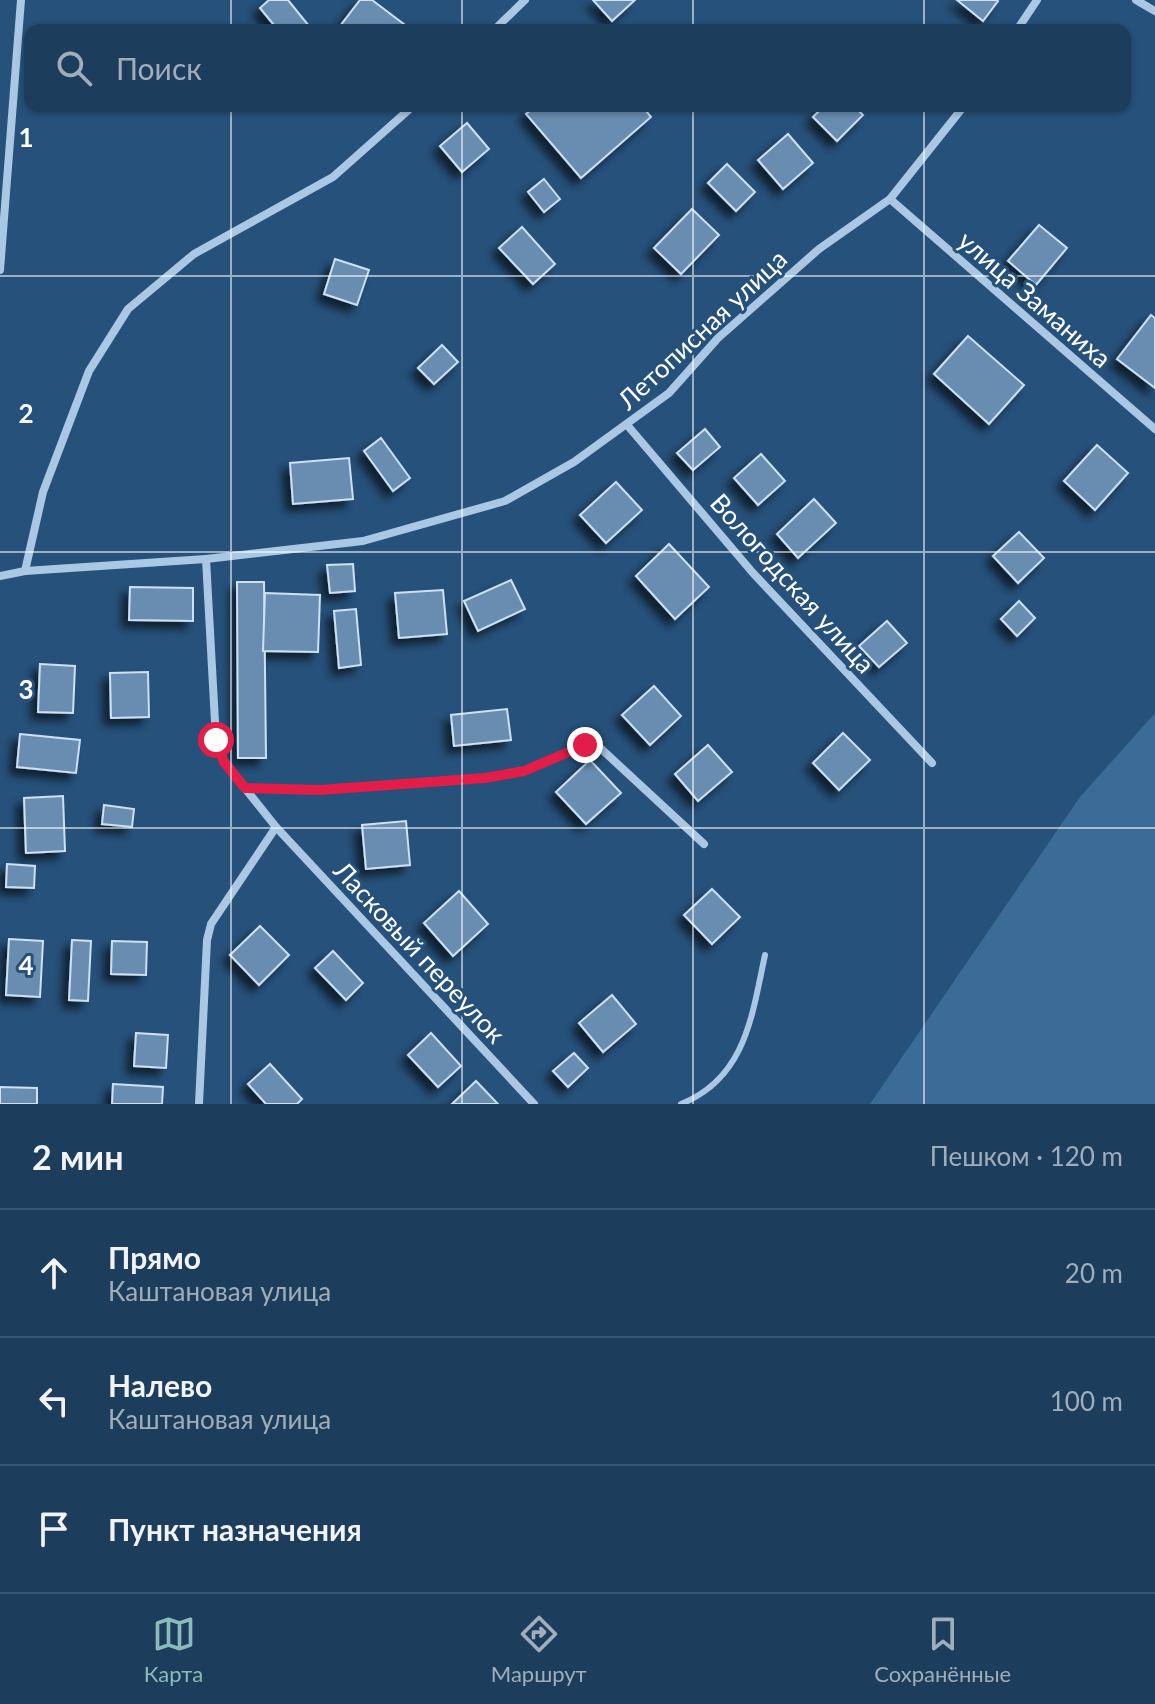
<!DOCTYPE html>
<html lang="ru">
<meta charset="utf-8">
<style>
:root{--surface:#1c3d5c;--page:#254462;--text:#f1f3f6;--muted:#a0aebb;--line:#3a5672;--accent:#8bbbb9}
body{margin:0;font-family:Lato,sans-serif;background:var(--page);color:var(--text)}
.stop{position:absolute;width:24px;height:24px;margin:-18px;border:6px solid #e11d48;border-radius:50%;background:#fff}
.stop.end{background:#e11d48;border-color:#fff;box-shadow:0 2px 8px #0008}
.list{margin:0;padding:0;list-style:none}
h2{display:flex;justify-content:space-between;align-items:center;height:104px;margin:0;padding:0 32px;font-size:34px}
h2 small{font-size:26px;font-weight:400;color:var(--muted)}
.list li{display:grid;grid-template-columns:52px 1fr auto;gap:24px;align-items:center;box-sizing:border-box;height:128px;padding:0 32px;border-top:2px solid var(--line)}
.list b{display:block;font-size:30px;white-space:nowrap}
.list p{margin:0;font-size:26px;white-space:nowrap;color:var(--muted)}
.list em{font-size:26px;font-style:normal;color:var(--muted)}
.icon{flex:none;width:44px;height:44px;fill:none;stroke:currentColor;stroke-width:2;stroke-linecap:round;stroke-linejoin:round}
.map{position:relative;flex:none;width:1155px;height:1104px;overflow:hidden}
.search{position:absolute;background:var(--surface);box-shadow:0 2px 6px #0004;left:24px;right:24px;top:24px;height:88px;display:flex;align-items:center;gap:20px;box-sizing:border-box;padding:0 28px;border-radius:16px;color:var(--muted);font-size:30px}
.sheet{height:488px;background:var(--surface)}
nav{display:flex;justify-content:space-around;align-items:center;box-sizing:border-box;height:112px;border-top:2px solid var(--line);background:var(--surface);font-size:22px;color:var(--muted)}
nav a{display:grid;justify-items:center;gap:4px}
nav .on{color:var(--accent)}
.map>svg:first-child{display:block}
.green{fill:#3a6c97}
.building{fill:#678db0;stroke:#cce1f3;stroke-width:2;filter:url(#shadow)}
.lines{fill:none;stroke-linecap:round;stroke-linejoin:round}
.service{stroke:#aac8e4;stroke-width:6}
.minor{stroke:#aac8e4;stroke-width:8}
.route{stroke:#e11d48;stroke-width:10}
.grid{fill:none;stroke:#fff;stroke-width:2;stroke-opacity:0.55}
.labels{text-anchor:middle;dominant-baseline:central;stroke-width:6;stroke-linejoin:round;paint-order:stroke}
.street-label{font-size:26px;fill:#fff;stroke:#26517a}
.grid-label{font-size:26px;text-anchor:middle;font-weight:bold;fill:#fff;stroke:#26517a;stroke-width:6;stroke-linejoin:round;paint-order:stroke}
</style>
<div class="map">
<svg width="1155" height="1104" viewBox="0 0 1155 1104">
<defs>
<filter id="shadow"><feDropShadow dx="-7" dy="7" stdDeviation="4" flood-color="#0009"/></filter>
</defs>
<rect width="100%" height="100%" fill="#26517a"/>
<!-- green -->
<polygon class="green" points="1155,713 1155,1104 870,1104 1080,797"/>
<!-- building -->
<g class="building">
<polygon points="269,0 288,0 309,26 305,30 278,30 260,8"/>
<polygon points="360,0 372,0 405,25 401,30 337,30"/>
<polygon points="593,0 635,0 612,21"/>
<polygon points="957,0 997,0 998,1 983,21"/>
<polygon points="536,106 642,106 651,117 581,178 526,114"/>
<polygon points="824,106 854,106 863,115 837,141 813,117"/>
<polygon points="467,123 489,149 462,172 440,146"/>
<polygon points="788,134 813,163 783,189 758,160"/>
<polygon points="727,164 755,192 736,211 708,183"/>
<polygon points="544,179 560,199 544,212 528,192"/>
<polygon points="692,209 719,235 681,274 654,248"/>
<polygon points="1039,225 1067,248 1036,285 1008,261"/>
<polygon points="522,227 555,264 533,284 499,248"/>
<polygon points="335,259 369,270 357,305 324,294"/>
<polygon points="1151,315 1155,318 1155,388 1117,359"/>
<polygon points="968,336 1024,385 989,424 934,374"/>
<polygon points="442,345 458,362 434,384 418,368"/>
<polygon points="705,429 720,447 693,470 677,453"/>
<polygon points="381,438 410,478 393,491 364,451"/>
<polygon points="1097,445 1128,473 1095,510 1064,481"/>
<polygon points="761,454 785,481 758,505 734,478"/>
<polygon points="349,458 353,499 293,504 290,463"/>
<polygon points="616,482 642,510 606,543 580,515"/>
<polygon points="814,499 836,523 798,558 777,534"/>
<polygon points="1019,532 1044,558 1018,583 993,556"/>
<polygon points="669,544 709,587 675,619 636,576"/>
<polygon points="353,564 355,591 330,593 327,565"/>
<polygon points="511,580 525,609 478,631 464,601"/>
<polygon points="237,582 264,582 266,758 238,758"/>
<polygon points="130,587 193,588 193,621 129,620"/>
<polygon points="443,590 447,634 399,638 395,593"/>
<polygon points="265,593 320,595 318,652 263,651"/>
<polygon points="1019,601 1035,618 1017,636 1001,619"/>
<polygon points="356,609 361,665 339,668 334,611"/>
<polygon points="887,621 907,643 879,667 859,646"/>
<polygon points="40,664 75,666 73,713 38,712"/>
<polygon points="148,672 149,717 111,718 110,673"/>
<polygon points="654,686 681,716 650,745 622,715"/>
<polygon points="507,709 511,740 454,746 451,715"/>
<polygon points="843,733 870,760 839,790 813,763"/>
<polygon points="20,734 80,740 76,773 17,767"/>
<polygon points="708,745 732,772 698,801 675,774"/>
<polygon points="590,760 621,793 586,824 556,792"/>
<polygon points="63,796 65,851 26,853 24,798"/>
<polygon points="104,805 134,809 132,827 102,824"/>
<polygon points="406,821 410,865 366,869 362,825"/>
<polygon points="7,864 35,866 34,888 6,887"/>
<polygon points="712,889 740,917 712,944 684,915"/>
<polygon points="459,891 488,924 453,956 424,923"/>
<polygon points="260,926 289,955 259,985 230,955"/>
<polygon points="9,939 43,941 40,997 6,995"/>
<polygon points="72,940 91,941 88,1001 69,1000"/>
<polygon points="112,941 147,942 146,975 111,974"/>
<polygon points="333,951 363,983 346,1000 315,968"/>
<polygon points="612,995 636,1024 603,1052 579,1023"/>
<polygon points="136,1033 168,1035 166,1068 134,1066"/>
<polygon points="431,1033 461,1066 438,1087 408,1055"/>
<polygon points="574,1053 588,1068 568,1087 553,1071"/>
<polygon points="270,1064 302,1099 297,1104 266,1104 248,1084"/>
<polygon points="476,1081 498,1104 452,1104"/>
<polygon points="113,1084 163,1087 162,1104 112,1104"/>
<polygon points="0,1087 37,1088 37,1104 0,1104"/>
</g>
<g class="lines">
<!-- service -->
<path class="service" d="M681 1104C746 1078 752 1015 765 955"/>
<!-- minor -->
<g class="minor">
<polyline points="1136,0 1155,11"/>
<polyline points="494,30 525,0"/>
<polyline points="1017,30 1037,0"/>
<polyline points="890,199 1155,429"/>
<polyline points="0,270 21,0"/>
<polyline points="628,426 753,573 932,763"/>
<polyline points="25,571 43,492 89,371 128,309 194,254 333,177 413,106"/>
<polyline points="0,576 25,571 206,559 363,541 505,501 574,462 669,393 718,338 819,249 890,199 964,106"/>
<polyline points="245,788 320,790 485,778 524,771 585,745 597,745 704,844"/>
<polyline points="276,827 534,1104"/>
<polyline points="199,1104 207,940 211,924 276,827 224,762 216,740 206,559"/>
</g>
</g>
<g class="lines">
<!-- route -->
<polyline class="route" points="216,740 224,762 245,788 320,790 485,778 524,771 585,745"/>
</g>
<!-- grid -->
<path class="grid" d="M231 0V30M462 0V30M693 0V30M924 0V30M231 106V1104M462 106V1104M693 106V1104M924 106V1104M0 276H1155M0 552H1155M0 828H1155"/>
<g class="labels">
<!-- street labels -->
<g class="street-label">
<text transform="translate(1035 299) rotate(41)">улица Заманиха</text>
<text transform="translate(702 329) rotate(-43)">Летописная улица</text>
<text transform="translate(793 583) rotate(48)">Вологодская улица</text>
<text transform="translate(420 952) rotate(47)">Ласковый переулок</text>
</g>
</g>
<g class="grid-label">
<text x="26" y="147">1</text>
<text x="26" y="423">2</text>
<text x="26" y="699">3</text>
<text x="26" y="975">4</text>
</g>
</svg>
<div class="stop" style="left:216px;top:740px"></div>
<div class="stop end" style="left:585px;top:745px"></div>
<div class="search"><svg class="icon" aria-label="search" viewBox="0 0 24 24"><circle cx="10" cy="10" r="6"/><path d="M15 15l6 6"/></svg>Поиск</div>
</div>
<section class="sheet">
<h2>2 мин<small>Пешком · 120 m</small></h2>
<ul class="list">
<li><svg class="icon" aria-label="ahead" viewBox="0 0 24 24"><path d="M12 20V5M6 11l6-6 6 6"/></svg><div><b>Прямо</b><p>Каштановая улица</p></div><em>20 m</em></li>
<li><svg class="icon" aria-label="left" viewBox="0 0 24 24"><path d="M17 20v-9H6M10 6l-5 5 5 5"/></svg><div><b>Налево</b><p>Каштановая улица</p></div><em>100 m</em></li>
<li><svg class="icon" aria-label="arrive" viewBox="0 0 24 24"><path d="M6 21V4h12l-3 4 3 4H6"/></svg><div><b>Пункт назначения</b></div></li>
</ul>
</section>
<nav>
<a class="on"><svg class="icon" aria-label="map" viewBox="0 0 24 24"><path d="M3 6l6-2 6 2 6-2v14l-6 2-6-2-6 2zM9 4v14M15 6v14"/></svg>Карта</a>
<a><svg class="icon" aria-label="directions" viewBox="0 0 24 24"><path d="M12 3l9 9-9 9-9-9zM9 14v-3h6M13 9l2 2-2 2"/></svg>Маршрут</a>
<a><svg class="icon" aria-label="saved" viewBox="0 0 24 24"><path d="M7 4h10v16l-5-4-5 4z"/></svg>Сохранённые</a>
</nav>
